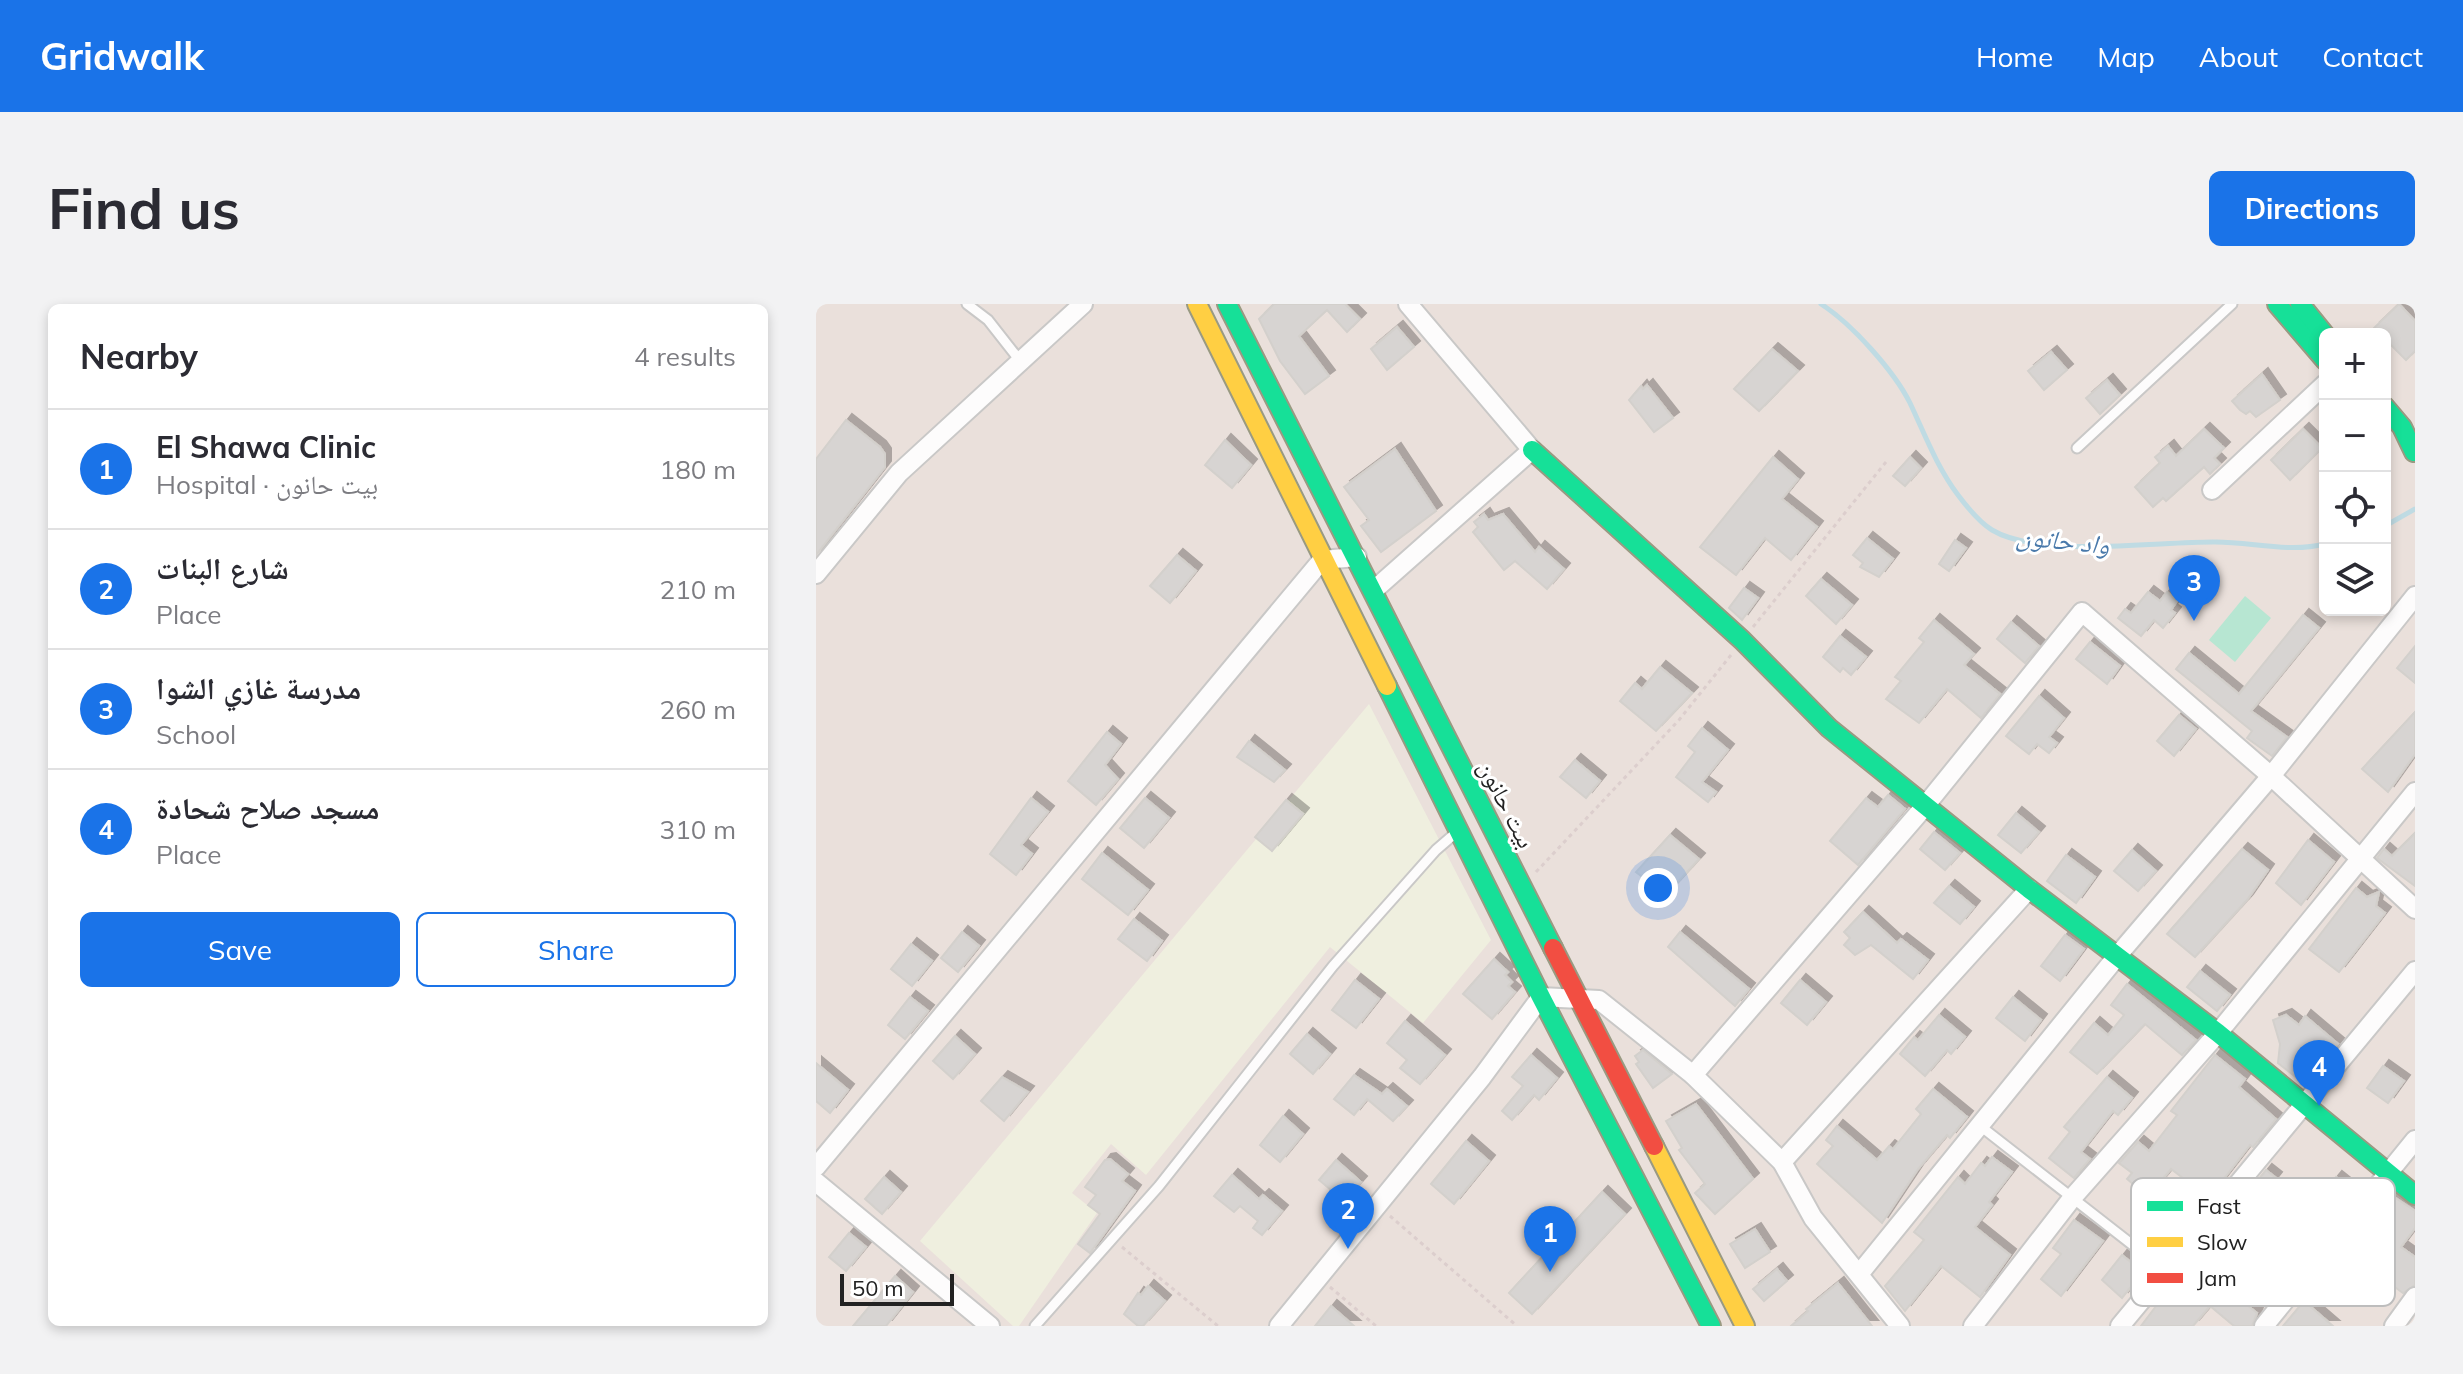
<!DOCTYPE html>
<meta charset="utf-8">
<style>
:root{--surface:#fff;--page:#f2f2f3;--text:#2b2b33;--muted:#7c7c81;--line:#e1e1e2;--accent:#1a73e8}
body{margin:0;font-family:Mulish,"Noto Naskh Arabic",sans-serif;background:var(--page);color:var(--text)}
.controls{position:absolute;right:24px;top:24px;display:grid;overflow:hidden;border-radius:12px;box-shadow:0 4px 12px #0003}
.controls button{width:72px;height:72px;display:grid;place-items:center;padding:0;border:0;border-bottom:2px solid var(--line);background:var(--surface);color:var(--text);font:40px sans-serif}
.scale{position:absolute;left:24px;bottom:20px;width:114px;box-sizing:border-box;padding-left:8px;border:4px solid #222;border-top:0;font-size:22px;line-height:28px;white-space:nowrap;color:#222;-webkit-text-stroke:6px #fff;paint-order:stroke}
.you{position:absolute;left:842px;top:584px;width:28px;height:28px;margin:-20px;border:6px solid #fff;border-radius:50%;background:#1a73e8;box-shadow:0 0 0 12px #1a73e833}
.badge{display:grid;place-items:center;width:52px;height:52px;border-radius:50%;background:var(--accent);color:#fff;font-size:26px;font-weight:700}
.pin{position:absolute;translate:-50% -66px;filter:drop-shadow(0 2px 4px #0008)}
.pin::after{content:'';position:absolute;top:42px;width:28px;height:24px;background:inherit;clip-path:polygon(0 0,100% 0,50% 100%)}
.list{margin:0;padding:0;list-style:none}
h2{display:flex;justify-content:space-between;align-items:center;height:104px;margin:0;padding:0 32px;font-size:34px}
h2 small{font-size:26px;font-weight:400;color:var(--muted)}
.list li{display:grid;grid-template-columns:52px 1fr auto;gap:24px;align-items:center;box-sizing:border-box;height:120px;padding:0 32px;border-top:2px solid var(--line)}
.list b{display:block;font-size:30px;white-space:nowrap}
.list p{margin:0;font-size:26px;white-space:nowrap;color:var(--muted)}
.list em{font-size:26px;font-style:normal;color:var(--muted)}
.actions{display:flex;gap:16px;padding:24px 32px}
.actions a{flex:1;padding:18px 0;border:2px solid var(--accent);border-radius:12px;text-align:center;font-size:28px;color:var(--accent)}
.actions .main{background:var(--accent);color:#fff}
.icon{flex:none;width:44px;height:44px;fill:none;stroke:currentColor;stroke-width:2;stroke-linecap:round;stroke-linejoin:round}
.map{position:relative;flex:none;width:1599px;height:1022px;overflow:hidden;border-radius:12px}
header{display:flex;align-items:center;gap:48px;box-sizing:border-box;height:112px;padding:0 40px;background:var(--accent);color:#fff}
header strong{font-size:38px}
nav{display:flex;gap:44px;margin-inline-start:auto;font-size:28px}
.intro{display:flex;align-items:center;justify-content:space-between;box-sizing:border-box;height:192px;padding:0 48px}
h1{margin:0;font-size:56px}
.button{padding:20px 36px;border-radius:12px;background:var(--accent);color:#fff;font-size:28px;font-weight:700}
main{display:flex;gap:48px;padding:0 48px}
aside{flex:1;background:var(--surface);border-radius:12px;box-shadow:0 4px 12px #0003}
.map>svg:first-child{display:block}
.military{fill:#eae0db;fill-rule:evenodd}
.farmland{fill:#efefdf}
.pitch{fill:#b7e6d2}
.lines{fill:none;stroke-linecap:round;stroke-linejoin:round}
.stream{stroke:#bfdbe3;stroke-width:5}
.building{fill:#d7d4d2;stroke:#d3d0cc;stroke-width:2;filter:url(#shadow)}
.lane-casing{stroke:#c9c8c7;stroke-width:13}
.street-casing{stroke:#c9c8c7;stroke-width:22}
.fast-casing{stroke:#999a82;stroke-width:22}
.slow-casing{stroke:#999a82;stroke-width:22}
.jam-casing{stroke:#999a82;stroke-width:22}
.path{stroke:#dccecd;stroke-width:3;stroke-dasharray:4 4;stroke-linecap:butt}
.lane{stroke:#fdfcfc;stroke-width:9}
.street{stroke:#fdfcfc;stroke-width:18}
.fast{stroke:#16e098;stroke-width:18}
.slow{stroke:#ffcf43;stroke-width:18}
.jam{stroke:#f24e42;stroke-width:18}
.labels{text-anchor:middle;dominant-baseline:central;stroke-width:6;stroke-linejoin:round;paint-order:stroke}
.street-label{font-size:24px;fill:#222;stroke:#fff}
.water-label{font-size:26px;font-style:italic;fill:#4a7aab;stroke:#fff}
.key{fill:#fff;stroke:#bdbdbd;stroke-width:2}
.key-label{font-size:22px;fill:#222}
</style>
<header>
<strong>Gridwalk</strong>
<nav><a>Home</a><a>Map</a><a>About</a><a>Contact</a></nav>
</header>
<div class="intro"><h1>Find us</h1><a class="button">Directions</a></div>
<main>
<aside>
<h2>Nearby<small>4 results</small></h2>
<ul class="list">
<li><span class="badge">1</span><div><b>El Shawa Clinic</b><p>Hospital · بيت حانون</p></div><em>180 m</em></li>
<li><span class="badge">2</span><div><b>شارع البنات</b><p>Place</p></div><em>210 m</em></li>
<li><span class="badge">3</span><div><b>مدرسة غازي الشوا</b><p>School</p></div><em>260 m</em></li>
<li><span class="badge">4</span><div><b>مسجد صلاح شحادة</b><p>Place</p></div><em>310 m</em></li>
</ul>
<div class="actions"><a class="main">Save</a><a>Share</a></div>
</aside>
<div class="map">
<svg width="1599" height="1022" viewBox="0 0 1599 1022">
<defs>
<filter id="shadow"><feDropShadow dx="6" dy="-6" stdDeviation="0" flood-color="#0004"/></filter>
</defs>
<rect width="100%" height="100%" fill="#f0eeeb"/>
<!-- military -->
<path class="military" d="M0 0H1599V1022H0ZM1509 30H1569V306H1509Z"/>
<!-- farmland -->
<polygon class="farmland" points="553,400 675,636 607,719 514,643 330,871 295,840 256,889 281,909 203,1022 197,1022 104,937"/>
<!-- pitch -->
<polygon class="pitch" points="1429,292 1455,314 1419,358 1393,336"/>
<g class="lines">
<!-- stream -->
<g class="stream">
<path d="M1005 0C1036 20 1078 67 1094 99 1109 131 1121 163 1142 191 1151 203 1163 218 1176 226 1224 255 1344 237 1400 238 1436 238 1473 249 1509 240"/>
<polyline points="1569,222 1599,205"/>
</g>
</g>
<!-- building -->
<g class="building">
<polygon points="458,0 529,0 544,15 531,28 511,6 483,32 513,72 489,90 464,57 443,15"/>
<polygon points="1583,0 1599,17 1599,47 1590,56 1569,35 1569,30 1558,24"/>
<polygon points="581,23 598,43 571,66 555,45"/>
<polygon points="956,45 982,67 943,107 918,85"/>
<polygon points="1235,48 1251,66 1228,86 1212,67"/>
<polygon points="1446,70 1464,96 1440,113 1434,107 1430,110 1424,106 1416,97"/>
<polygon points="1291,76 1304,91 1284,110 1270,94"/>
<polygon points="831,81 857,114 838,128 813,96 825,82 827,85"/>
<polygon points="30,116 64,143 69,150 69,163 0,251 0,155"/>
<polygon points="1388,125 1408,144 1398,154 1404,160 1394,170 1388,163 1350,197 1347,194 1337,203 1319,183 1344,159 1339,153 1352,142 1360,152"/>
<polygon points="1487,125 1506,144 1474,176 1455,156"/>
<polygon points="409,136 435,161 416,184 389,161"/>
<polygon points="579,145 620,207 565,248 545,222 553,216 528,183"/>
<polygon points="957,153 982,175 966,195 1001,223 975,256 949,234 920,271 884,243"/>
<polygon points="1094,153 1105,164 1089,182 1077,172"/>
<polygon points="668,210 672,216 687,210 719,248 723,243 748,265 731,285 699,257 688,266 657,228 662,223 658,218"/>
<polygon points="1051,234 1077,255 1063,273 1044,263 1047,259 1037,251"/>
<polygon points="1139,236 1150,244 1133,267 1123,260"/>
<polygon points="361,251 380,267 354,299 334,282"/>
<polygon points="1005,275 1036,301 1020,320 990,292"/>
<polygon points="928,284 942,294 926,316 913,304"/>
<polygon points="1332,288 1344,297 1351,288 1361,297 1355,306 1359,309 1347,324 1338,316 1325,332 1302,314 1309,305 1315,309"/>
<polygon points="1487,311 1503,324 1435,407 1471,433 1456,452 1431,434 1436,427 1360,365 1373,349 1423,390"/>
<polygon points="1118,316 1158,350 1148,361 1184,390 1165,414 1131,385 1103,419 1070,395 1085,377 1079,373 1108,338 1103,334"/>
<polygon points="1195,318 1223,342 1209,359 1181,335"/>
<polygon points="1024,332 1050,353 1035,371 1027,364 1024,368 1007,353"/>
<polygon points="1274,338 1304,362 1291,380 1260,355"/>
<polygon points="1599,342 1599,379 1581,364"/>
<polygon points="844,363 876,389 840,427 804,397 819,379 826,385"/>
<polygon points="1223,392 1248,414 1233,433 1241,439 1233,449 1221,440 1213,450 1190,432"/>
<polygon points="1599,408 1599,450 1572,488 1546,465"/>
<polygon points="1363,411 1380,425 1358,452 1341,437"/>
<polygon points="886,424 912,446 886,478 900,488 892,498 860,473 879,448 872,442"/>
<polygon points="291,428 305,440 289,461 302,475 280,501 252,477"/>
<polygon points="433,437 469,466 458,478 421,453"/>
<polygon points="759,456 784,477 770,494 744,473"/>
<polygon points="1072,491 1089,505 1042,561 1014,537 1050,494 1062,503"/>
<polygon points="215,494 232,508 205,541 216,550 200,571 174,550"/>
<polygon points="329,494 353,514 328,544 304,524"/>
<polygon points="470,496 487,510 456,547 439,533"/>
<polygon points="1200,509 1223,528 1205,549 1182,531"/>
<polygon points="1118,528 1144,549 1129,566 1104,545"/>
<polygon points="1599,529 1599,582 1561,554 1568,545 1576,552"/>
<polygon points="854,531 883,555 850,591 820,568"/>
<polygon points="1492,536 1518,558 1485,601 1460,579"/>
<polygon points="1426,545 1452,566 1431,596 1379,653 1351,630"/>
<polygon points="1316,546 1340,567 1322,587 1298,567"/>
<polygon points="286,549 332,586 312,611 266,575"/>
<polygon points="1250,551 1279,573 1260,599 1231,577"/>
<polygon points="1133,582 1158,603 1144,620 1118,599"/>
<polygon points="1540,584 1551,593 1563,588 1560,602 1569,609 1523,668 1493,645"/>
<polygon points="1047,608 1081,639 1085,635 1112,656 1097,675 1055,641 1039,651 1028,641 1034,634 1028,628"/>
<polygon points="318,615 346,637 331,657 302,635"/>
<polygon points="146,628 163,642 142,668 125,654"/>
<polygon points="864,628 933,685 919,702 852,643"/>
<polygon points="1249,631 1268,645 1244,677 1225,662"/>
<polygon points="95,640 116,657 96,682 75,665"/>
<polygon points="678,655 692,668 689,671 696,678 692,682 699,688 676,715 647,690"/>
<polygon points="1384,667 1414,691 1401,707 1371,683"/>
<polygon points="539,676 563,695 540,724 516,706"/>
<polygon points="984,676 1010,698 991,721 965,699"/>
<polygon points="1311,680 1380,736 1366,751 1329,720 1281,770 1254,748 1278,719 1292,731 1308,711 1295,701"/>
<polygon points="94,693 112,707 89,735 72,721"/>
<polygon points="1197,693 1225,716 1209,737 1180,714"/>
<polygon points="1123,711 1149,733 1135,750 1131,746 1109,772 1084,750 1098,733 1102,736"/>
<polygon points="1470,711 1483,721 1489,712 1522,740 1496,772 1482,775 1462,759 1464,740 1457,716"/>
<polygon points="589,717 629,751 604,780 584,764 591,756 571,739"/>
<polygon points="491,730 514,750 497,770 474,750"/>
<polygon points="139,732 159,750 137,775 117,757"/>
<polygon points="827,746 856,770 837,784 820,760 823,758 819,752"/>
<polygon points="715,751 741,774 723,796 718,791 696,816 686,807 707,782 696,773"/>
<polygon points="1399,751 1429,775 1423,783 1460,815 1437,843 1434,841 1369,925 1353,914 1376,881 1355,865 1332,893 1311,875 1316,869 1303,859 1322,838 1333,847 1361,811 1355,807"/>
<polygon points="0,759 32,786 14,809 0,797"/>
<polygon points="1567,762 1588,777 1572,799 1551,784"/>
<polygon points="538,771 566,790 571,785 591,802 577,817 551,795 538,811 518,795"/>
<polygon points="186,773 212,788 188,817 165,797"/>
<polygon points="1291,773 1316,794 1302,811 1297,807 1265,848 1274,855 1258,874 1233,854 1254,828 1248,823"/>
<polygon points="1117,785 1151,813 1134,834 1131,831 1102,865 1066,919 1001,860 1017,842 1010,836 1021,822 1061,856 1073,842 1077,845 1105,810 1100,805"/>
<polygon points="880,800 937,875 899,910 879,889 889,880 863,846 866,844 850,817"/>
<polygon points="467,812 487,830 464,858 444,841"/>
<polygon points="650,837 673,857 638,900 615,880"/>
<polygon points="1176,853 1196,868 1173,898 1176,901 1159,923 1194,951 1164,993 1125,962 1089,1007 1069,982 1108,936 1098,928 1142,873 1149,880 1165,859 1169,862"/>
<polygon points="294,855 312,870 306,877 319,887 274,949 262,940 284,910 272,901 280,891 269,883 289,856"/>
<polygon points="520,856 545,878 528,897 503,876"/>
<polygon points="1450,866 1460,874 1431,910 1421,902"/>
<polygon points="416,871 443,895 447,891 466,907 446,931 437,924 442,917 424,902 418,908 398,892"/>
<polygon points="68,873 85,888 66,910 49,895"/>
<polygon points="1520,873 1540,889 1460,988 1453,982 1449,986 1398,946 1411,930 1439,954 1459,930 1464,934 1489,905 1492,907"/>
<polygon points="786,888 809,910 716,1010 693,989"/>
<polygon points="1575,891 1599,907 1599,924 1585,943 1599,953 1599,981 1587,989 1530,947 1538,937 1542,940"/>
<polygon points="1258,916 1287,937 1245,992 1225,975 1245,950 1237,944"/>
<polygon points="939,925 954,948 929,964 914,940"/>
<polygon points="33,929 50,943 30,967 13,953"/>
<polygon points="1306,951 1327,968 1306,994 1286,976"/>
<polygon points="1375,956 1441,1009 1436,1022 1418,1022 1394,1002 1377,1022 1325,1022"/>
<polygon points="961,965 971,977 948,997 937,985"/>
<polygon points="79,972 97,988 70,1022 37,1022"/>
<polygon points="1022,979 1056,1022 975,1022 992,1007 990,1005"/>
<polygon points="332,982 349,997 327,1022 322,1022 308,1010 322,989 325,991"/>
<polygon points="1488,997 1517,1022 1467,1022"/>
<polygon points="515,1002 538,1022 499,1022"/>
</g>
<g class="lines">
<!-- lane casing -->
<g class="lane-casing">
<g id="lane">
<polyline points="151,0 172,16 205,58"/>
<polyline points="1261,144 1416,0"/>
<polyline points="1163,821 1350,967"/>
<polyline points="219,1022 343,882 517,662 620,546 642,527"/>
</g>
</g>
<!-- street casing -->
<g class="street-casing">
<g id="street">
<polyline points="1396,186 1509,80"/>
<polyline points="0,270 83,169 267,0"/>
<polyline points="558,286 716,146 592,0"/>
<polyline points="877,771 1109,502 1266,308 1455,472 1599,605"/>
<polyline points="966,858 1213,585"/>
<polyline points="0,863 506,256 541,253"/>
<polyline points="0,878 174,1022"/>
<polyline points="1044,969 1302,651 1455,472 1599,292"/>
<polyline points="463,1022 666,773 725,693 783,696 877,771 966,858 997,914 1084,1022"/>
<polyline points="1157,1022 1257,893 1402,729 1599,488"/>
<polyline points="1304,1022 1599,667"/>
<polyline points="1448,1022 1599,836"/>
<polyline points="1578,1022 1599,993"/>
</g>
</g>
<!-- fast casing -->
<g class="fast-casing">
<g id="fast">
<polyline points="411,0 737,644"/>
<polyline points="1461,0 1509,56"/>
<polyline points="1484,0 1509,31"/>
<polyline points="1569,103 1586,123 1598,148"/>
<polyline points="716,146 926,336 1013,424 1213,585 1402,729 1599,891"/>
<polyline points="571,382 725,693 895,1022"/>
</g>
</g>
<!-- slow casing -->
<g class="slow-casing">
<g id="slow">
<polyline points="381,0 571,382"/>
<polyline points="838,842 929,1022"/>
</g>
</g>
<!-- jam casing -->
<g class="jam-casing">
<polyline id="jam" points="737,644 838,842"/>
</g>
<!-- path -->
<g class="path">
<polyline points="937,323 1070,158"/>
<polyline points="720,568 863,416 915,351"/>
<polyline points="574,912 701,1022"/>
<polyline points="306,943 402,1022"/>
<polyline points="514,983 560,1022"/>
</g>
<!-- lane -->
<use href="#lane" class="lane"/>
<!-- street -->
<use href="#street" class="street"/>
<!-- fast -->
<use href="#fast" class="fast"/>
<!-- slow -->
<use href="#slow" class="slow"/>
<!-- jam -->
<use href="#jam" class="jam"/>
</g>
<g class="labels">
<!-- street labels -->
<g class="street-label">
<text transform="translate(691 500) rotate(63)">بيت حانون</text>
</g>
<!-- water labels -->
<g class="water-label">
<text transform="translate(1247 236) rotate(6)">واد حانون</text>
</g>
</g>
<!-- legend -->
<rect x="1315" y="874" width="264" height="128" rx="12" class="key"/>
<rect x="1331" y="897" width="36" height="10" fill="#16e098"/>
<rect x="1331" y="933" width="36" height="10" fill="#ffcf43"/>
<rect x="1331" y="969" width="36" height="10" fill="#f24e42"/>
<g class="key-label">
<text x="1381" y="910">Fast</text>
<text x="1381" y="946">Slow</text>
<text x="1381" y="982">Jam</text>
</g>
</svg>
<div class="controls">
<button>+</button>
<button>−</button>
<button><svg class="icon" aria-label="locate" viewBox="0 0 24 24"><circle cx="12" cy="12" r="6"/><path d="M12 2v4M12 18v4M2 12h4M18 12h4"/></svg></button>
<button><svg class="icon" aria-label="layers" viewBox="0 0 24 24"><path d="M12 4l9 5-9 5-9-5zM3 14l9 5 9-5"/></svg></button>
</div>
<div class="scale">50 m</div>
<div class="you"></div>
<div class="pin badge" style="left:734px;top:968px">1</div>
<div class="pin badge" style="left:532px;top:945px">2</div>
<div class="pin badge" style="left:1378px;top:317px">3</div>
<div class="pin badge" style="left:1503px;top:802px">4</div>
</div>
</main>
